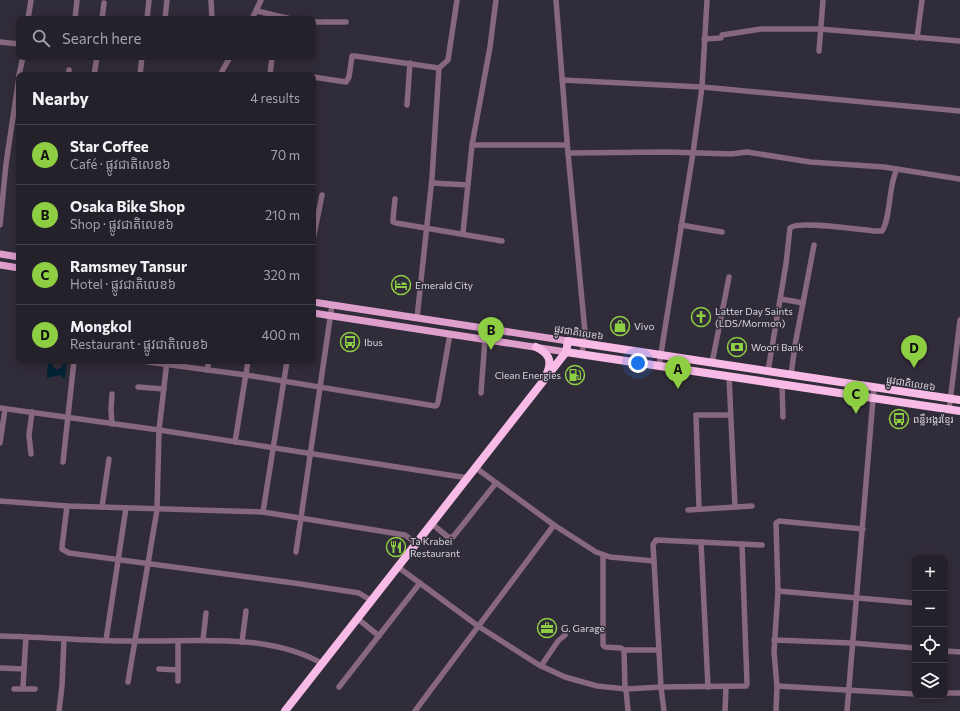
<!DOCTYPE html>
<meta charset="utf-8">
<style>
:root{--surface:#25212b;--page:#312e37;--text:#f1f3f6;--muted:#a3a3a9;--line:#423e47;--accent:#8ece43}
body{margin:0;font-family:Commissioner,"Noto Sans Khmer",sans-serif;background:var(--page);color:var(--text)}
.controls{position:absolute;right:12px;bottom:12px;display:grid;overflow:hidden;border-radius:8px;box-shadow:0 2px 10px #0003}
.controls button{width:36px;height:36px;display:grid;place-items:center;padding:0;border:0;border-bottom:1px solid var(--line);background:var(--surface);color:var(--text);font:20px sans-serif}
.you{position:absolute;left:638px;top:363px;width:14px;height:14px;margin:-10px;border:3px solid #fff;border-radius:50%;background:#1a73e8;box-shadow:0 0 0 6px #1a73e833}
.badge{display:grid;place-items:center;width:26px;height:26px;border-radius:50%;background:var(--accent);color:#111;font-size:13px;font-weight:700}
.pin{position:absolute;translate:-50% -33px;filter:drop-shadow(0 1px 2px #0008)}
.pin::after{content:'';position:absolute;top:21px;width:14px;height:12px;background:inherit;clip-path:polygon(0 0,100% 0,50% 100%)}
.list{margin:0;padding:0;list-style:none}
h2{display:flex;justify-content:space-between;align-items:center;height:52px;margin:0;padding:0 16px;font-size:17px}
h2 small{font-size:13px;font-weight:400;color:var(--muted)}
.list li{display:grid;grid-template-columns:26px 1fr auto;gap:12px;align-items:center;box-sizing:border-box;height:60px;padding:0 16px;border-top:1px solid var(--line)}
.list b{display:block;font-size:15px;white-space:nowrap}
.list p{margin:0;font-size:13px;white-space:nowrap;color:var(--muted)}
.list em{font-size:13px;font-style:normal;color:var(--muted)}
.icon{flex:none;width:22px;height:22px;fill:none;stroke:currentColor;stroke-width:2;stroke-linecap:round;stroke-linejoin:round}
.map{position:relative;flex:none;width:960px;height:711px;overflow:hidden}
.search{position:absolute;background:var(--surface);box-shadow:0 2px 10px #0003;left:16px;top:16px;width:300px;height:44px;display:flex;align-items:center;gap:10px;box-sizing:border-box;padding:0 14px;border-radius:8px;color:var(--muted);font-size:15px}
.panel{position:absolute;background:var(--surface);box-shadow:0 2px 10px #0003;left:16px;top:72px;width:300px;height:292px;border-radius:8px}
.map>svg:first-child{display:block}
.water{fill:#002435}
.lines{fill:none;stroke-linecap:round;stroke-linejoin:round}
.minor{stroke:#87687e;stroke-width:5.5}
.major{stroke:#de9fcd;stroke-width:7}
.highway{stroke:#f8bbe7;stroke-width:8}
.labels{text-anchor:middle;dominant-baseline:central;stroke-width:3;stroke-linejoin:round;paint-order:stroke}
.poi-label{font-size:10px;fill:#d7d4dd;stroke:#312c39;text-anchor:start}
.street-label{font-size:10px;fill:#d7d4dd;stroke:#312c39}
</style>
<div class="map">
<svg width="960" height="711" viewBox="0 0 960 711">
<rect width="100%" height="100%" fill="#312c39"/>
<!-- water -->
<polygon class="water" points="48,361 52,361 53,367 57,370 62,367 63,363 66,364 65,378 63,378 61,375 47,378"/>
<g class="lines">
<!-- minor -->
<g class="minor">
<polyline points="211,0 212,19"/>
<polyline points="556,0 568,153 585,332 582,354"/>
<polyline points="257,11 291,19"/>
<polyline points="28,19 31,0"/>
<polyline points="75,19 77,0"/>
<polyline points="102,19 104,3"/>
<polyline points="147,19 149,0"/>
<polyline points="165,19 167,0"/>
<polyline points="252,19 261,0"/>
<polyline points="313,22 346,22"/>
<polyline points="917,38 922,0"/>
<polyline points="704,39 721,38 722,35 761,29 820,29 960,41"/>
<polyline points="0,42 19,44"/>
<polyline points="819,51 823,0"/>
<polyline points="19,75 23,57"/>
<polyline points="68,75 69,70"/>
<polyline points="94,75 97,57"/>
<polyline points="140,75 142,57"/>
<polyline points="220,75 230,57"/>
<polyline points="270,75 272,57"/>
<polyline points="313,77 346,82 349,77 352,56 355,56 439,68"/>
<polyline points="562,80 702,87 960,111"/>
<polyline points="407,105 410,63"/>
<polyline points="472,145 567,145"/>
<polyline points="568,153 667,152 731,154 747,152 810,162 884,167 960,179"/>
<polyline points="432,183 468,185"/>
<polyline points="395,199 393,219 393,222 396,223 502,241"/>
<polyline points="0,225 6,164 19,77"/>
<polyline points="681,225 722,232"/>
<polyline points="463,233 472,145 490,47 496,0"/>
<polyline points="313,240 322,195"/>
<polyline points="781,299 803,303"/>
<polyline points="417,318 432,178 439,68 448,60 457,0"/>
<polyline points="141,361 246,375 435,406 437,405 438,402 450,334"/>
<polyline points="712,363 729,277"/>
<polyline points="659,366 693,153 702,87 707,0"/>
<polyline points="207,370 209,361"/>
<path d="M768 371 786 264 790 228C797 220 862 230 876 231H882C891 218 888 186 897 169"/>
<polyline points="791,375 795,345 814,245"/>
<polyline points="729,376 735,507"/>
<polyline points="782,384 783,417"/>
<polyline points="138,387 164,389"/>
<polyline points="481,393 485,339"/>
<polyline points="112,394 111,410 112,424"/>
<polyline points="0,408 159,430 468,478"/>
<polyline points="949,410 960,320"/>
<polyline points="235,442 248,361"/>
<polyline points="0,443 5,409"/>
<polyline points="31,454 29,435 32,412"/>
<polyline points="63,462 74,361"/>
<polyline points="476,468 554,525 596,552 610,557 654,561"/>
<polyline points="0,501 67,506 263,512 405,535 416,543"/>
<polyline points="67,506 62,547 62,549 69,553 294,583 359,593 372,601"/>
<polyline points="102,507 109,459"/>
<polyline points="699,509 696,415 730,415"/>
<polyline points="688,510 752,506"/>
<polyline points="263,512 287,361"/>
<polyline points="432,524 448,537 453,537 496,483"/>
<polyline points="701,542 708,687"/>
<polyline points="296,552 332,305"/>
<polyline points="603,555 603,645 605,647 621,648 624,650 625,689"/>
<polyline points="398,567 478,626 539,665 565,677 597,686 626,689 661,687 746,686 747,684 742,544"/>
<polyline points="778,591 915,603"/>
<polyline points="358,619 379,636"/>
<path d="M0 636C45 637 89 641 134 641 196 642 267 632 323 664"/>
<polyline points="106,640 126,508"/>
<polyline points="203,640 206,613"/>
<polyline points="774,640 852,643 915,648"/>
<polyline points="242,642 246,611"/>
<polyline points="624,650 658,650"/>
<polyline points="945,651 960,652"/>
<polyline points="541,666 558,641 565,635"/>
<polyline points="0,668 24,669 26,637"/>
<polyline points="159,669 178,670 178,641"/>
<polyline points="178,681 178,670"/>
<polyline points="128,682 157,510 159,430 167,361"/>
<polyline points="777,686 915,694"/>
<polyline points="339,687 420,583"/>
<polyline points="23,688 24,669"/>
<polyline points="14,689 35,689"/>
<polyline points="626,689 628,711"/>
<polyline points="945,693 960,693"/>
<polyline points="59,711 62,686 64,639"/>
<polyline points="415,711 554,525"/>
<polyline points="664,711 661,687 654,561 653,545 656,540 762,545"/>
<polyline points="725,711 726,687"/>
<polyline points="776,711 777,686 774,652 778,591 776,523 779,521 863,529"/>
<polyline points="847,711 874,387"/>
</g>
<!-- major -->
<g class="major">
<polyline points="0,254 19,257"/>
<polyline points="0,265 19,268"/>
<polyline points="313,302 568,341"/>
<polyline points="313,313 566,352"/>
</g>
<!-- highway -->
<g class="highway">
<path d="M536 347C548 353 553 360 547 373"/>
<polyline points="566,352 960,411"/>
<polyline points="285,711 566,352 568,341 960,400"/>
</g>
</g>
<!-- icons -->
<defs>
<g id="hotel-ring" transform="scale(1)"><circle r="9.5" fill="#312c39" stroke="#8ece43" stroke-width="1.5"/><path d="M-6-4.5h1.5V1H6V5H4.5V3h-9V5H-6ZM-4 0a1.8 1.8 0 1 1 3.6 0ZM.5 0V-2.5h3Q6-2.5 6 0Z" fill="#8ece43"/></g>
<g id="church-ring" transform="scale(1)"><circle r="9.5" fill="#312c39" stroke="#8ece43" stroke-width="1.5"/><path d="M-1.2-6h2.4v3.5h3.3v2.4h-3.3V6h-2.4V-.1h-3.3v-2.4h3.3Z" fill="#8ece43"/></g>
<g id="shop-ring" transform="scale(1)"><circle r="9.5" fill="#312c39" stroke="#8ece43" stroke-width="1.5"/><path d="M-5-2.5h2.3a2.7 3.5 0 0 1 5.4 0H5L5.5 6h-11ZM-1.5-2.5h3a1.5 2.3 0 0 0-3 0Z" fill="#8ece43"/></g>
<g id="bus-ring" transform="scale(1)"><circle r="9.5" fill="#312c39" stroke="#8ece43" stroke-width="1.5"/><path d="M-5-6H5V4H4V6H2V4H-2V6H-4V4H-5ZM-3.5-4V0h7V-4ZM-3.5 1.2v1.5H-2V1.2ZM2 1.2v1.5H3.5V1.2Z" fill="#8ece43"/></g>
<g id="bank-ring" transform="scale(1)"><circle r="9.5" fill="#312c39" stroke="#8ece43" stroke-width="1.5"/><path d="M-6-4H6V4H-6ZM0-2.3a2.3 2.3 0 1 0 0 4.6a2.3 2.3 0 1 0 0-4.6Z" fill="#8ece43"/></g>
<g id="fuel-ring" transform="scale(1)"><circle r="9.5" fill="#312c39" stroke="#8ece43" stroke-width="1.5"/><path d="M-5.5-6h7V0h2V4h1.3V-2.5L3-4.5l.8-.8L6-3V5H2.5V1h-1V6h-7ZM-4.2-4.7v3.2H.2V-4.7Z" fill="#8ece43"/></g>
<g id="restaurant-ring" transform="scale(1)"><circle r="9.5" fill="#312c39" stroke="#8ece43" stroke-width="1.5"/><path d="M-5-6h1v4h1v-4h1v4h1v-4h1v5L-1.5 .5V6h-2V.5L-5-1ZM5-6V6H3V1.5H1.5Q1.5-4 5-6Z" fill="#8ece43"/></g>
<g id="office-ring" transform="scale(1)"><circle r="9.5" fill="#312c39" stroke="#8ece43" stroke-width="1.5"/><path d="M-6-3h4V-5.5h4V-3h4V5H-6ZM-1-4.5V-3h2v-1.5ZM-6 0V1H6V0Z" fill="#8ece43"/></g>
</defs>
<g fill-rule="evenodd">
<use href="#hotel-ring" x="401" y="285"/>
<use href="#church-ring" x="701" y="317"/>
<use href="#shop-ring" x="620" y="326"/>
<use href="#bus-ring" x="350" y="342"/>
<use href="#bank-ring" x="737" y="347"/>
<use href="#fuel-ring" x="575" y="375"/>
<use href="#bus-ring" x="899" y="419"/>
<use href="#restaurant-ring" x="396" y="547"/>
<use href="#office-ring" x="547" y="628"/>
</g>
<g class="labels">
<!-- poi labels -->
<g class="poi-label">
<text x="415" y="285">Emerald City</text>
<text x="715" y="311">Latter Day Saints<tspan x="715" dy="12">(LDS/Mormon)</tspan></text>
<text x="634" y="326">Vivo</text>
<text x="364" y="342">Ibus</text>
<text x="751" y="347">Woori Bank</text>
<text x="561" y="375" text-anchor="end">Clean Energies</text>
<text x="913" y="419">ពន្លឺអង្គរខ្មែរ</text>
<text x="410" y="541">Ta Krabei<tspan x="410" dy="12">Restaurant</tspan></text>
<text x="561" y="628">G. Garage</text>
</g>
<!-- street labels -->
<g class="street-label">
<text transform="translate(579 332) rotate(9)">ផ្លូវជាតិលេខ៦</text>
<text transform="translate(911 383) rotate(9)">ផ្លូវជាតិលេខ៦</text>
</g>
</g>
</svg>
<div class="controls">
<button>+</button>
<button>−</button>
<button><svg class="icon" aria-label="locate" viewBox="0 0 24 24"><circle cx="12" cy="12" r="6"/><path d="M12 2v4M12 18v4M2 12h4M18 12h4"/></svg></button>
<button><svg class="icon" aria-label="layers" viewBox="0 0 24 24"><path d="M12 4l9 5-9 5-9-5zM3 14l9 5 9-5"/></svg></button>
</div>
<div class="you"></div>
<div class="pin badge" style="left:678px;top:389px">A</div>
<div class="pin badge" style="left:491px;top:350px">B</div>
<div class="pin badge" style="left:856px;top:414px">C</div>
<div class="pin badge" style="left:914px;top:368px">D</div>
<div class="search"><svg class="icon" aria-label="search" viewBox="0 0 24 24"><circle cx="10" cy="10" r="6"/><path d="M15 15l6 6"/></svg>Search here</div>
<section class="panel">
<h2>Nearby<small>4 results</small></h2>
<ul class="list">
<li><span class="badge">A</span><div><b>Star Coffee</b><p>Café · ផ្លូវជាតិលេខ៦</p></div><em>70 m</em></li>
<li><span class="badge">B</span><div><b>Osaka Bike Shop</b><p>Shop · ផ្លូវជាតិលេខ៦</p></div><em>210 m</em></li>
<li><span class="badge">C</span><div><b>Ramsmey Tansur</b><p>Hotel · ផ្លូវជាតិលេខ៦</p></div><em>320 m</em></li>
<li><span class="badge">D</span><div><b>Mongkol</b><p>Restaurant · ផ្លូវជាតិលេខ៦</p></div><em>400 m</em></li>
</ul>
</section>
</div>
